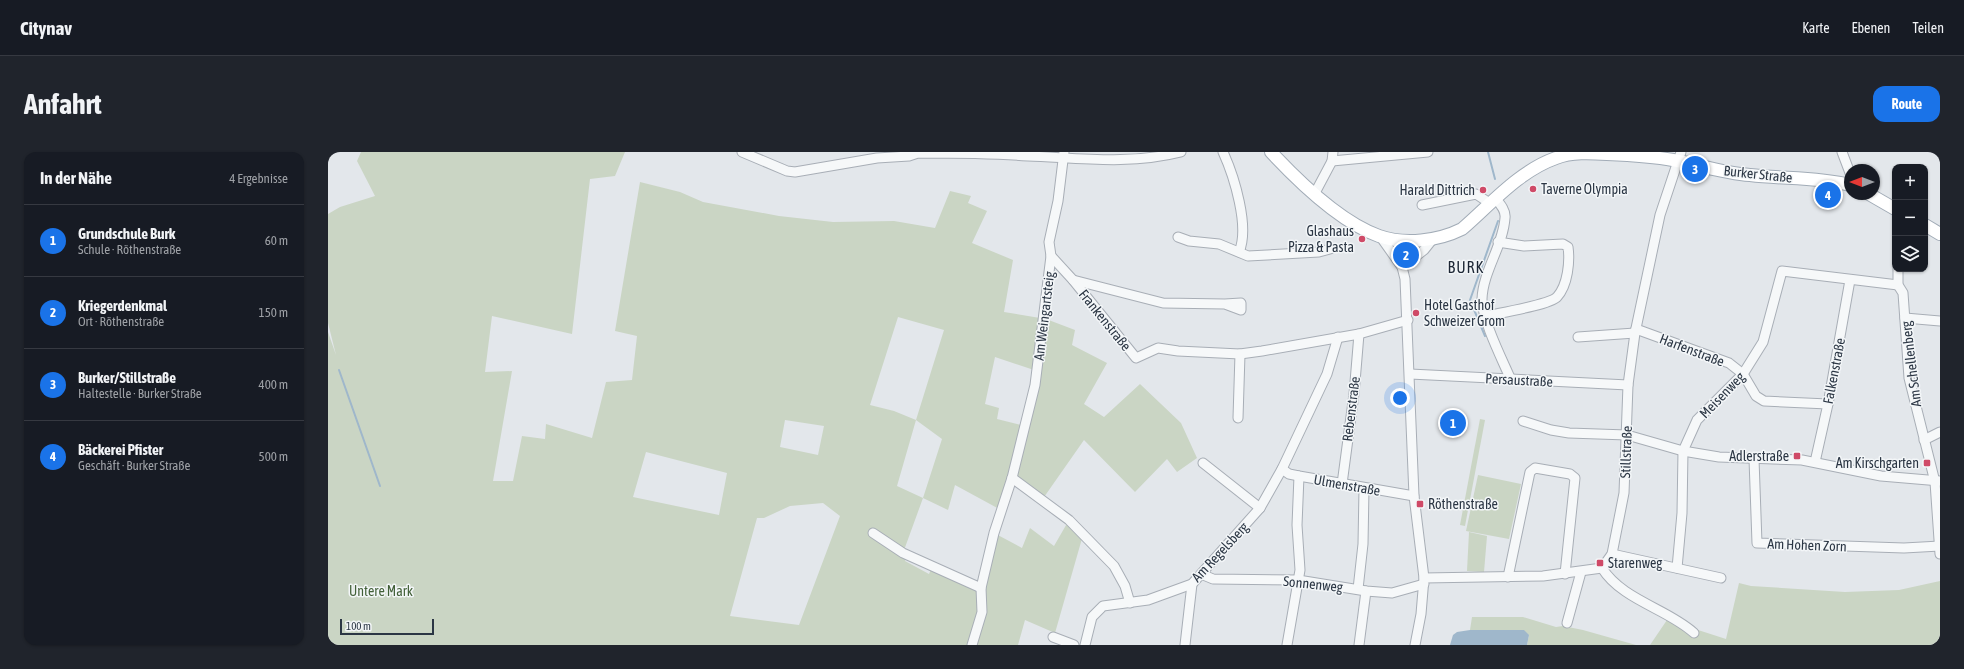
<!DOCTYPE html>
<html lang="de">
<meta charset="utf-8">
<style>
:root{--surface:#171b24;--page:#20242c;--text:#f1f3f6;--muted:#9ea1a6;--line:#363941;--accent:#1a73e8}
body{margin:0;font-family:"Asap Condensed",sans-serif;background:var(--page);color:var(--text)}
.controls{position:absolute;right:12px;top:12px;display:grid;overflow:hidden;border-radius:8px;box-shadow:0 1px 3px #0004}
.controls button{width:36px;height:36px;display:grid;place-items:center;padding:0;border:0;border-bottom:1px solid var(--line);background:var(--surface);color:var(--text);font:20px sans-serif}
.compass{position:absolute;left:1516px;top:12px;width:36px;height:36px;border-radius:50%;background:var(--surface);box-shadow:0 1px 3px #0004;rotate:270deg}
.scale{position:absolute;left:12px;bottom:10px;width:94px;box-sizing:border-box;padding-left:4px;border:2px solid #2b3644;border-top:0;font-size:11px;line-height:14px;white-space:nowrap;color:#2b3644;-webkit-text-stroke:3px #f3f6f8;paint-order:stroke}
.you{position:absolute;left:1072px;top:246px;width:14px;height:14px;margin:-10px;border:3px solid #fff;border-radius:50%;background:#1a73e8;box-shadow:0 0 0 6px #1a73e833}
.badge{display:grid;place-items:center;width:26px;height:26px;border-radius:50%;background:var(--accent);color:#fff;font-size:13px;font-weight:700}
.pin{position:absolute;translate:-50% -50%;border:2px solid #fff;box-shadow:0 1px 4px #0006}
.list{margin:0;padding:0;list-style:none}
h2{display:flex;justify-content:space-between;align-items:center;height:52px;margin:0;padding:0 16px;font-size:17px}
h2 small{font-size:13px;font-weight:400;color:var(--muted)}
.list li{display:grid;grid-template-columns:26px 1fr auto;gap:12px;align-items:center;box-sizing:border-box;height:72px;padding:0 16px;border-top:1px solid var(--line)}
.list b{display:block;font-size:15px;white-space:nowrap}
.list p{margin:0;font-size:13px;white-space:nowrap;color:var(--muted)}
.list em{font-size:13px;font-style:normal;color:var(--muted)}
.icon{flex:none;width:22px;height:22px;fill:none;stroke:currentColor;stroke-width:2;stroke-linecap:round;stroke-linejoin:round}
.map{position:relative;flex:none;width:1612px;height:493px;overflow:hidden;border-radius:12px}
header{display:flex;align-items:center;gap:24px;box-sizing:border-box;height:56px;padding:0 20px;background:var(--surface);border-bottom:1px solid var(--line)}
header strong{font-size:19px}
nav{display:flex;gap:22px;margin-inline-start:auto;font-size:14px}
.intro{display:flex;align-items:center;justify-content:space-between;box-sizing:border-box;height:96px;padding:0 24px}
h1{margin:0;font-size:28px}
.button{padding:10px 18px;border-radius:12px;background:var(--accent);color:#fff;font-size:14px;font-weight:700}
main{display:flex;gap:24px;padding:0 24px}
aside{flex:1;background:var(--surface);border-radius:12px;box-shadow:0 1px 3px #0004}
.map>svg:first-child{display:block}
.green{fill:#cad5c4;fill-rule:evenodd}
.water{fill:#9fb7cb}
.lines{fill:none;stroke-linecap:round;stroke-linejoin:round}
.stream{stroke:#9fb7cb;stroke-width:2}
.minor-casing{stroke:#a8aeb6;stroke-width:11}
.major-casing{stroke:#a2acb7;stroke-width:14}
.minor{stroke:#f6f8f9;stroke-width:9}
.major{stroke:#fff;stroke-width:12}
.poi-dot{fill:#cf4a67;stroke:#f3f6f8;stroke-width:1.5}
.labels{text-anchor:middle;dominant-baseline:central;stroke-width:3;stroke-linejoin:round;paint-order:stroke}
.street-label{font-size:14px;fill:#2b3644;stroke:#f3f6f8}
.poi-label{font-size:14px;fill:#2b3644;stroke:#f3f6f8;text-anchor:start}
.park-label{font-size:14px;fill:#426038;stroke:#f3f6f8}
.quarter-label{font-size:16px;letter-spacing:1px;fill:#1d2735;stroke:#f3f6f8}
</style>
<header>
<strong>Citynav</strong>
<nav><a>Karte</a><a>Ebenen</a><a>Teilen</a></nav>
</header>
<div class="intro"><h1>Anfahrt</h1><a class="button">Route</a></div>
<main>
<aside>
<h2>In der Nähe<small>4 Ergebnisse</small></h2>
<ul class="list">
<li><span class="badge">1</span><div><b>Grundschule Burk</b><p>Schule · Röthenstraße</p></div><em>60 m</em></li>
<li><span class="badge">2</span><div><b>Kriegerdenkmal</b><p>Ort · Röthenstraße</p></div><em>150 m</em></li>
<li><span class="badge">3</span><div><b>Burker/Stillstraße</b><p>Haltestelle · Burker Straße</p></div><em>400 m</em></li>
<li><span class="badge">4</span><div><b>Bäckerei Pfister</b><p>Geschäft · Burker Straße</p></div><em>500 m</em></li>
</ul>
</aside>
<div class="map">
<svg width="1612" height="493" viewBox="0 0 1612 493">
<rect width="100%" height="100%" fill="#e3e7eb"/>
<!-- green -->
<g class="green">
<path d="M33 0H297L287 24 262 27 244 182 164 164 157 220 184 219 165 329H185L194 284 217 287 218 272 264 286 278 230 304 228 309 184 287 179 312 30 352 40 375 50 451 64 505 70 566 69 607 76 622 39 643 44 640 51 659 59 644 91 685 108 676 160 718 167 747 178 744 193 779 211 756 252 776 265 812 232 853 271 869 306 849 320 839 307 807 340 756 288 714 348 684 327 673 358 627 333 620 358 595 346 575 401 579 403 577 409 601 422 604 415 653 436 666 381 694 396 702 376 726 394 741 368 755 383 727 481 697 468 690 493H0V180L8 203 0 171V62L12 55 47 44 29 9ZM570 165 616 178 588 268 566 259 542 253ZM667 205 709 219 697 274 669 267 671 256 657 252ZM457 268 496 274 490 303 452 295ZM588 268 614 287 595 346 569 334ZM318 300 399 321 391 363 305 345ZM495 351 512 364 471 473 402 464 429 366H436L462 354Z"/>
<polygon points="1152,267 1157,268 1137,374 1132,373"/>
<polygon points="1150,323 1193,332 1181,387 1138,379"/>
<polygon points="1141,380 1159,384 1156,420 1139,419"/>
<polygon points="1612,429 1612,493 1322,493 1339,468 1398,487 1411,431 1423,434 1517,440 1571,438"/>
<polygon points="1144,465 1195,465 1228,475 1235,474 1255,478 1308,493 1199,493 1201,483 1142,478"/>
</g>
<!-- water -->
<polygon class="water" points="1142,478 1196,478 1201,483 1199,493 1122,493 1125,483 1129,480"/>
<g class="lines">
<!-- stream -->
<g class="stream">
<polyline points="1160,0 1167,27"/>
<polyline points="1157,184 1142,148 1170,69"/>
<polyline points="11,218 52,334"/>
</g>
<!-- minor casing -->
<g class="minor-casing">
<g id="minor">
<path d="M414 0 459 19 467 20 549 6 581 4 590 1C627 1 663 1 700 4 752 6 802 13 853 0"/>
<path d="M895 0C906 24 922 75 911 100"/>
<polyline points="1514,0 1522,21"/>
<polyline points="1004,9 1100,0"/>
<polyline points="987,41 1004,9 1005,0"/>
<path d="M1168 47C1173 53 1178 59 1177 66 1175 94 1155 119 1154 147 1154 168 1174 207 1183 228"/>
<polyline points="1094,53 1148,42 1163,52"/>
<polyline points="1052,84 1074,115 1077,127 1086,344 1096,426 1093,462 1087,493"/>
<polyline points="850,85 861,89 891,92 920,104 991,100 1002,97"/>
<polyline points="723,104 745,128 808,206 830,196 850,199 912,202 934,199 1031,182 1080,168"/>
<polyline points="1074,115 1096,98 1104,88"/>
<polyline points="1570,117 1570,133 1575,141 1581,226 1607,330 1612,402"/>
<polyline points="745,128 835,151 897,152 913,151 913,158 897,152"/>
<path d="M1158 164C1171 161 1221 153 1229 145 1240 133 1242 109 1240 95L1235 92 1196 94 1170 90"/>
<polyline points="1577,166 1612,169"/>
<polyline points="1308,177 1401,211 1415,222 1428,244 1436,249 1500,252"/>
<polyline points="1250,185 1307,181"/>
<polyline points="1082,222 1300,233"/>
<polyline points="910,266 912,202"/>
<polyline points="1195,269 1223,278 1241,281 1299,283 1355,299 1391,305 1474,308 1553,324 1612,329"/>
<polyline points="1596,288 1612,280"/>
<polyline points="1426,307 1429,391 1576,396 1612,394"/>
<polyline points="1487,310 1500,252 1522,128"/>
<polyline points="875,311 932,356"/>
<polyline points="954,317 961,322 971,324 1086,344"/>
<polyline points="684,326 741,368 786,414 797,434 802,451"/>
<polyline points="1014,332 1026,242 1031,182"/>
<polyline points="545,381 575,401 653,436"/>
<polyline points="1284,402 1393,426"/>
<polyline points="1274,416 1284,402 1296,341 1300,233 1307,181 1332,63 1353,0"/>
<path d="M1274 416C1294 448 1340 457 1366 481"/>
<polyline points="1349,416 1354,361 1355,299 1369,268 1415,222 1435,190 1454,119 1570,133"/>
<polyline points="873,422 885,427 970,428 1038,439 1064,441 1096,432"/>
<polyline points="1180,425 1202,320 1207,316 1242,322 1247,326 1237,422"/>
<polyline points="1096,426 1215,424 1274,416"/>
<polyline points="1030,437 1035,392 1036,337"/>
<polyline points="1239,471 1253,420"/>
<polyline points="725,485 746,493"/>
<polyline points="644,493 654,460 653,436 666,381 684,326 707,233 723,104 721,90 730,49 736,0"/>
<polyline points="757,493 764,465 775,454 820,448 864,432 932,356 954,317 999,222 1010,185"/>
<polyline points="857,493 864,432"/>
<polyline points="959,493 972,418 969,373 971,324"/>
<polyline points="1031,493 1038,439"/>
</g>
</g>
<!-- major casing -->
<g class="major-casing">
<g id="major">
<path d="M943 0C971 30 1012 70 1051 84 1077 93 1110 89 1134 77 1163 52 1191 19 1228 6 1244 0 1262 1 1279 2 1301 3 1323 4 1345 8 1371 13 1396 21 1422 23 1456 27 1489 25 1522 33"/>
<polyline points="1541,42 1567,57"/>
<polyline points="1597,73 1612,82"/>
</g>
</g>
<!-- minor -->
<use href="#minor" class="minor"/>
<!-- major -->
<use href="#major" class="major"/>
</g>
<!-- markers -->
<g class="poi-dot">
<circle cx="1205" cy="37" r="4"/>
<circle cx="1155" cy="38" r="4"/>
<circle cx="1034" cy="87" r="4"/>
<circle cx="1088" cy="161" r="4"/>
<rect x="1465" y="300" width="8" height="8" rx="2"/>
<rect x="1595" y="307" width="8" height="8" rx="2"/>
<rect x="1088" y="348" width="8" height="8" rx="2"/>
<rect x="1268" y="407" width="8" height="8" rx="2"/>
</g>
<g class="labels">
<!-- street labels -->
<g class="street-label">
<text transform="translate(1430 22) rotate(6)">Burker Straße</text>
<text transform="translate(716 164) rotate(-83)">Am Weingartsteig</text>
<text transform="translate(777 168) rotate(51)">Frankenstraße</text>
<text transform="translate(1364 198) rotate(21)">Harfenstraße</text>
<text transform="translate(1583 212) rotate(-97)">Am Schellenberg</text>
<text transform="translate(1506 219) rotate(-79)">Falkenstraße</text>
<text transform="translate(1191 228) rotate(3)">Persaustraße</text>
<text transform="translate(1394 243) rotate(-46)">Meisenweg</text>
<text transform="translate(1023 257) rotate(-83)">Rebenstraße</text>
<text transform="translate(1298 300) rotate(-88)">Stillstraße</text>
<text transform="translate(1019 333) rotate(10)">Ulmenstraße</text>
<text transform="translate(1479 393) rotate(2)">Am Hohen Zorn</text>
<text transform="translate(892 400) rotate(-47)">Am Regelsberg</text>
<text transform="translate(985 432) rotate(6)">Sonnenweg</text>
</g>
<!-- poi labels -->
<g class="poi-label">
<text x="1213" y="37">Taverne Olympia</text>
<text x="1147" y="38" text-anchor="end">Harald Dittrich</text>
<text x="1026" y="79" text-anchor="end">Glashaus<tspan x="1026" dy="16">Pizza &amp; Pasta</tspan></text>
<text x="1096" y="153">Hotel Gasthof<tspan x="1096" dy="16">Schweizer Grom</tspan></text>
<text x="1461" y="304" text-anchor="end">Adlerstraße</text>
<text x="1591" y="311" text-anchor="end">Am Kirschgarten</text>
<text x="1100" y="352">Röthenstraße</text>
<text x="1280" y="411">Starenweg</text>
</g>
<!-- park labels -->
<g class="park-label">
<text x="53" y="439">Untere Mark</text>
</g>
<!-- quarter labels -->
<g class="quarter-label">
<text x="1138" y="115">BURK</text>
</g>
</g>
</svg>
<div class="controls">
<button>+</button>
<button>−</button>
<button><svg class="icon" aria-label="layers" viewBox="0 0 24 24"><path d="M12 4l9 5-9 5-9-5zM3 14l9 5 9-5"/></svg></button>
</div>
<svg class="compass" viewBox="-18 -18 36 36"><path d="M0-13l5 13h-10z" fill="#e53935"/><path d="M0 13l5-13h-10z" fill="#9ea1a6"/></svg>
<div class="scale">100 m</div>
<div class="you"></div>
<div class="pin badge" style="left:1125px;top:271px">1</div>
<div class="pin badge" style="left:1078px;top:103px">2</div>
<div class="pin badge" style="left:1367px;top:17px">3</div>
<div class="pin badge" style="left:1500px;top:43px">4</div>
</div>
</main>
